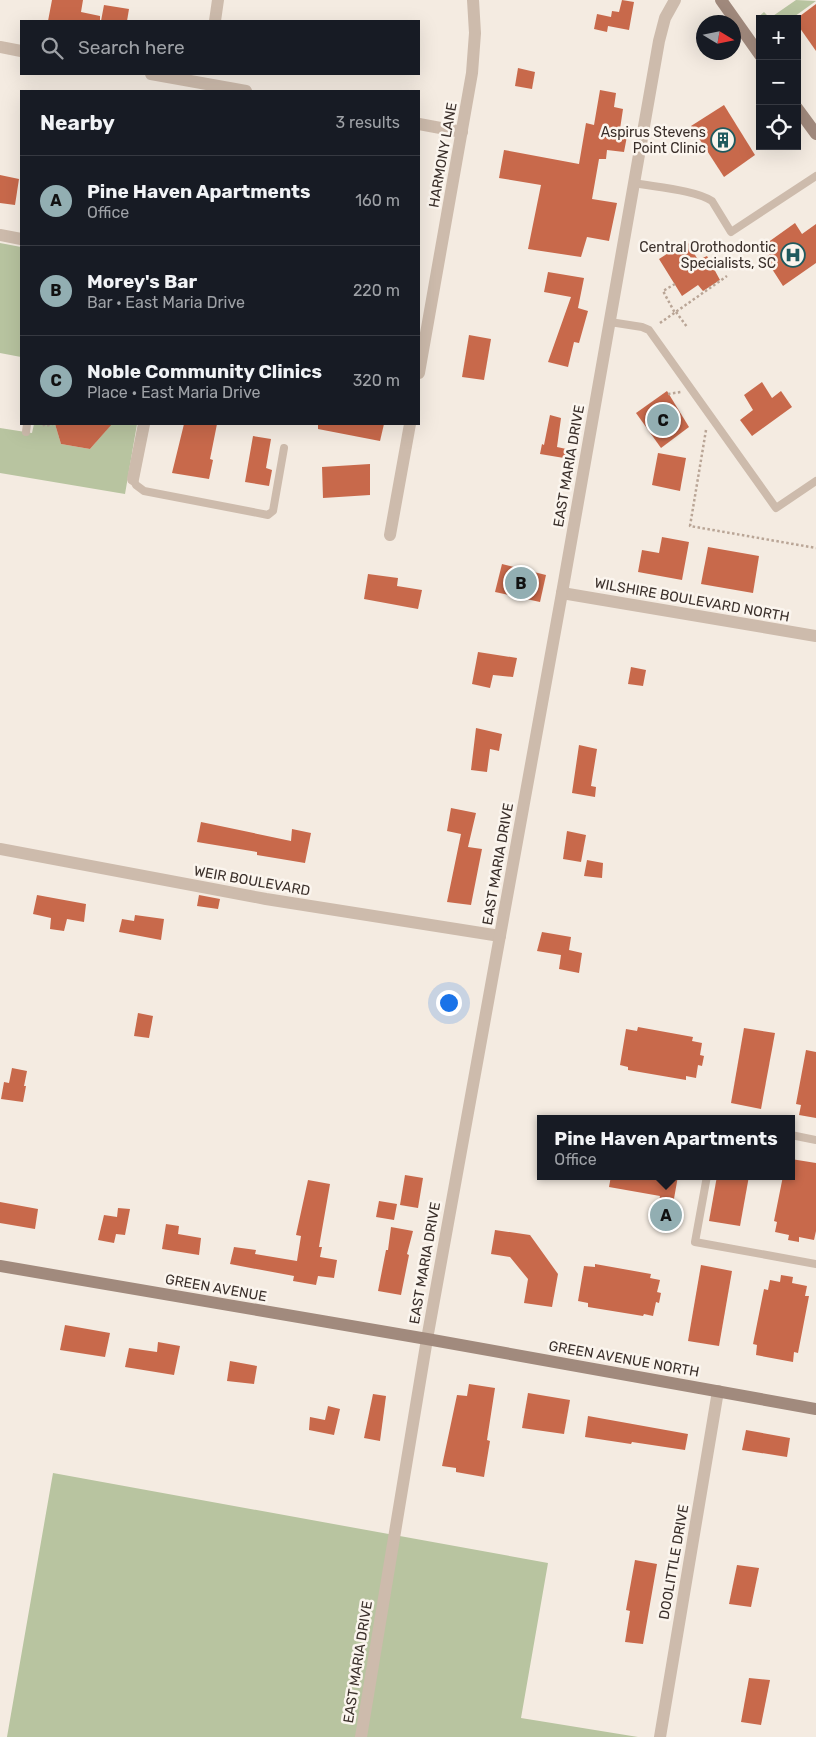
<!DOCTYPE html>
<meta charset="utf-8">
<style>
:root{--surface:#171b24;--page:#242831;--text:#f1f3f6;--muted:#9ea1a6;--line:#363941;--accent:#92aeb2}
body{margin:0;font-family:Rubik,sans-serif;background:var(--page);color:var(--text)}
.controls{position:absolute;right:15px;top:15px;display:grid;overflow:hidden;border-radius:0px;box-shadow:0 5px 20px #0002}
.controls button{width:45px;height:45px;display:grid;place-items:center;padding:0;border:0;border-bottom:1px solid var(--line);background:var(--surface);color:var(--text);font:25px sans-serif}
.compass{position:absolute;left:696px;top:15px;width:45px;height:45px;border-radius:50%;background:var(--surface);box-shadow:0 5px 20px #0002;rotate:100deg}
.you{position:absolute;left:448px;top:1002px;width:18px;height:18px;margin:-12px;border:4px solid #fff;border-radius:50%;background:#1a73e8;box-shadow:0 0 0 8px #1a73e833}
.badge{display:grid;place-items:center;width:32px;height:32px;border-radius:50%;background:var(--accent);color:#111;font-size:16px;font-weight:700}
.pin{position:absolute;translate:-50% -50%;border:2px solid #fff;box-shadow:0 1px 5px #0006}
.popup{position:absolute;left:537px;top:1115px;width:258px;height:65px;box-sizing:border-box;display:grid;place-content:center;border-radius:0px;background:var(--surface);filter:drop-shadow(0 1px 4px #0005);font-size:16px;white-space:nowrap;color:var(--muted)}
.popup b{font-size:19px;color:var(--text)}
.popup::after{content:'';position:absolute;left:50%;top:100%;margin-left:-10px;border:10px solid transparent;border-top-color:var(--surface)}
.list{margin:0;padding:0;list-style:none}
h2{display:flex;justify-content:space-between;align-items:center;height:65px;margin:0;padding:0 20px;font-size:21px}
h2 small{font-size:16px;font-weight:400;color:var(--muted)}
.list li{display:grid;grid-template-columns:32px 1fr auto;gap:15px;align-items:center;box-sizing:border-box;height:90px;padding:0 20px;border-top:1px solid var(--line)}
.list b{display:block;font-size:19px;white-space:nowrap}
.list p{margin:0;font-size:16px;white-space:nowrap;color:var(--muted)}
.list em{font-size:16px;font-style:normal;color:var(--muted)}
.icon{flex:none;width:28px;height:28px;fill:none;stroke:currentColor;stroke-width:2;stroke-linecap:round;stroke-linejoin:round}
.map{position:relative;flex:none;width:816px;height:1737px;overflow:hidden}
.search{position:absolute;background:var(--surface);box-shadow:0 5px 20px #0002;left:20px;top:20px;width:400px;height:55px;display:flex;align-items:center;gap:12px;box-sizing:border-box;padding:0 18px;border-radius:0px;color:var(--muted);font-size:19px}
.panel{position:absolute;background:var(--surface);box-shadow:0 5px 20px #0002;left:20px;top:90px;width:400px;height:335px;border-radius:0px}
.map>svg:first-child{display:block}
.green{fill:#b8c4a0}
.building{fill:#c8694b}
.lines{fill:none;stroke-linecap:round;stroke-linejoin:round}
.path{stroke:#b9a596;stroke-width:2.5;stroke-dasharray:2.5 2.5;stroke-linecap:butt}
.lane{stroke:#cdbbac;stroke-width:8}
.street{stroke:#cdbbac;stroke-width:12}
.secondary{stroke:#a18a7d;stroke-width:12}
.labels{text-anchor:middle;dominant-baseline:central;stroke-width:5;stroke-linejoin:round;paint-order:stroke}
.poi-label{font-size:14px;fill:#3b302b;stroke:#fbf5ee;text-anchor:end}
.street-label{font-size:14px;fill:#3b302b;stroke:#fbf5ee}
</style>
<div class="map">
<svg width="816" height="1737" viewBox="0 0 816 1737">
<rect width="100%" height="100%" fill="#f4ebe1"/>
<!-- green -->
<g class="green">
<polygon points="796,0 816,1 791,19 760,19 760,24 756,19 764,12 770,18"/>
<polygon points="0,243 21,247 21,357 0,353"/>
<polygon points="34,424 55,424 61,444 90,449 109,427 108,424 137,424 125,494 0,473 0,428 32,433"/>
<polygon points="53,1473 548,1563 521,1718 638,1737 7,1737"/>
</g>
<!-- building -->
<g class="building">
<polygon points="52,0 83,0 81,12 100,16 100,21 48,21"/>
<polygon points="622,0 634,2 629,30 608,26 607,32 594,29 597,14 611,17 612,11 619,12"/>
<polygon points="816,4 816,51 797,24 796,19"/>
<polygon points="104,5 129,9 127,21 101,21"/>
<polygon points="518,68 535,72 532,89 515,86"/>
<polygon points="600,90 616,93 614,107 623,109 620,129 628,131 624,152 607,150 606,159 599,159 592,199 617,203 609,241 587,237 581,257 528,249 541,185 499,178 504,150 579,164 586,123 594,125"/>
<polygon points="724,105 755,155 724,177 691,126"/>
<polygon points="0,175 19,179 15,205 0,203"/>
<polygon points="795,223 802,234 816,224 816,263 783,286 765,258 773,252 767,243"/>
<polygon points="687,241 698,260 707,256 720,280 703,291 698,285 682,296 659,259"/>
<polygon points="548,272 584,278 578,308 588,311 579,343 574,342 568,367 548,362 571,297 544,292"/>
<polygon points="469,335 491,339 484,380 462,377"/>
<polygon points="762,382 772,398 781,391 792,407 752,436 740,420 753,410 744,395"/>
<polygon points="667,391 689,427 661,448 636,413"/>
<polygon points="550,415 561,418 557,447 571,450 570,459 540,454 542,444 544,445"/>
<polygon points="55,424 112,424 90,449 61,444"/>
<polygon points="184,424 217,424 210,459 213,460 209,479 172,473"/>
<polygon points="318,424 384,424 380,441 318,429"/>
<polygon points="253,436 271,439 266,468 272,470 269,486 245,482"/>
<polygon points="658,453 686,458 680,491 652,485"/>
<polygon points="370,464 370,495 323,498 322,467"/>
<polygon points="662,537 689,542 682,580 638,572 642,550 659,553"/>
<polygon points="708,547 759,556 753,593 701,584"/>
<polygon points="502,564 546,575 540,602 495,592"/>
<polygon points="368,574 398,578 397,586 422,590 418,609 364,599"/>
<polygon points="478,652 517,658 513,677 493,675 490,688 472,684"/>
<polygon points="631,667 646,670 643,686 628,684"/>
<polygon points="476,728 502,734 499,751 490,749 487,772 471,770"/>
<polygon points="579,745 597,749 591,786 596,787 595,797 572,793"/>
<polygon points="451,808 476,813 468,847 482,849 471,905 447,902 461,834 447,831"/>
<polygon points="201,822 291,841 292,829 311,833 305,863 257,855 257,852 197,842"/>
<polygon points="567,831 586,835 581,862 563,859"/>
<polygon points="587,860 603,863 602,878 584,876"/>
<polygon points="37,895 86,904 84,922 67,919 64,931 50,929 51,918 33,914"/>
<polygon points="199,895 220,899 218,909 197,906"/>
<polygon points="135,915 164,919 161,940 119,932 122,919 134,921"/>
<polygon points="542,932 571,937 569,950 582,953 579,973 559,969 561,955 537,951"/>
<polygon points="138,1013 153,1016 149,1038 134,1036"/>
<polygon points="638,1027 693,1037 692,1041 702,1043 700,1055 704,1056 702,1066 698,1065 696,1078 686,1076 686,1080 628,1070 628,1067 620,1065 626,1029 637,1031"/>
<polygon points="744,1028 775,1033 761,1109 731,1103"/>
<polygon points="806,1050 816,1052 816,1118 799,1115 801,1105 796,1104"/>
<polygon points="12,1068 27,1071 24,1086 26,1086 23,1102 1,1099 4,1082 9,1083"/>
<polygon points="791,1159 816,1163 816,1231 814,1240 799,1237 799,1242 788,1240 789,1235 775,1232 777,1222 774,1221 783,1176 791,1176"/>
<polygon points="405,1175 423,1178 418,1208 400,1205"/>
<polygon points="611,1176 678,1176 672,1210 677,1211 675,1222 656,1219 660,1196 609,1187"/>
<polygon points="717,1176 749,1176 740,1226 709,1221"/>
<polygon points="308,1180 330,1184 319,1247 322,1247 320,1257 337,1260 334,1278 318,1276 316,1285 293,1281 294,1276 230,1264 234,1247 256,1250 255,1254 297,1261 301,1236 296,1235"/>
<polygon points="379,1201 397,1204 394,1220 376,1217"/>
<polygon points="0,1202 38,1209 35,1229 0,1223"/>
<polygon points="118,1208 130,1209 125,1235 116,1234 114,1243 98,1240 104,1215 117,1217"/>
<polygon points="166,1224 179,1226 178,1234 201,1238 199,1255 162,1249"/>
<polygon points="391,1227 413,1231 407,1254 409,1255 401,1295 378,1291 386,1250 388,1250"/>
<polygon points="495,1230 530,1235 558,1274 552,1307 524,1303 528,1279 510,1257 491,1254"/>
<polygon points="595,1264 651,1274 650,1278 660,1280 657,1292 661,1293 659,1303 656,1302 653,1316 644,1314 643,1316 588,1307 588,1303 578,1301 584,1266 595,1267"/>
<polygon points="701,1265 732,1271 719,1346 688,1341"/>
<polygon points="781,1275 793,1277 792,1283 807,1286 805,1296 809,1296 798,1353 794,1352 793,1362 756,1355 757,1345 753,1344 764,1289 768,1290 770,1280 780,1282"/>
<polygon points="65,1325 110,1333 105,1357 60,1350"/>
<polygon points="158,1342 180,1346 174,1375 125,1367 129,1348 157,1352"/>
<polygon points="230,1361 257,1366 254,1384 227,1381"/>
<polygon points="469,1384 495,1388 487,1440 490,1441 484,1477 456,1472 456,1468 442,1466 457,1395 467,1396"/>
<polygon points="528,1393 570,1400 564,1434 522,1428"/>
<polygon points="373,1394 386,1396 380,1441 364,1438"/>
<polygon points="328,1406 340,1409 334,1435 309,1430 310,1417 325,1420"/>
<polygon points="588,1416 688,1434 685,1450 632,1442 631,1444 585,1437"/>
<polygon points="746,1430 790,1438 787,1457 742,1450"/>
<polygon points="635,1560 657,1564 643,1644 625,1642 630,1611 626,1610"/>
<polygon points="737,1565 759,1568 751,1607 729,1604"/>
<polygon points="749,1678 770,1680 761,1725 741,1722"/>
</g>
<g class="lines">
<!-- path -->
<g class="path">
<polyline points="675,284 663,291 675,313"/>
<polyline points="676,312 687,327"/>
<polyline points="660,323 727,276"/>
<polyline points="668,394 681,392"/>
<polyline points="43,424 45,426 53,424"/>
<polyline points="706,430 690,526 816,548"/>
</g>
<!-- lane -->
<g class="lane">
<path d="M634 183C655 187 696 190 712 201L731 232 816 176"/>
<polyline points="610,322 642,327 649,330 776,508 816,481"/>
<polyline points="26,432 27,424"/>
<polyline points="133,479 136,485 144,491 268,515 273,511 284,448"/>
<polyline points="791,1135 816,1140"/>
<polyline points="707,1176 695,1242 816,1264"/>
</g>
<!-- street -->
<g class="street">
<polyline points="215,21 218,0"/>
<polyline points="0,47 21,51"/>
<polyline points="151,74 246,91"/>
<polyline points="419,124 462,132"/>
<polyline points="0,235 21,239"/>
<polyline points="419,373 472,73 475,33 473,0"/>
<polyline points="133,479 144,424"/>
<polyline points="390,535 410,424"/>
<polyline points="562,593 816,636"/>
<polyline points="0,849 266,899 500,936"/>
<polyline points="361,1737 427,1339 562,593 659,41 665,18 675,0"/>
<polyline points="660,1737 718,1391"/>
</g>
<!-- secondary -->
<g class="secondary">
<polyline points="721,0 760,55"/>
<polyline points="797,108 816,134"/>
<polyline points="0,1266 427,1339 816,1409"/>
</g>
</g>
<!-- icons -->
<defs>
<g id="building-ring" transform="scale(1.25)"><circle r="9.5" fill="#fbf5ee" stroke="#1f5a5e" stroke-width="1.5"/><path d="M-4-6H4V6H1V3H-1V6H-4ZM-2.5-4.3h1.7v1.8h-1.7ZM.8-4.3h1.7v1.8H.8ZM-2.5-1h1.7V.8h-1.7ZM.8-1h1.7V.8H.8Z" fill="#1f5a5e"/></g>
<g id="hospital-ring" transform="scale(1.25)"><circle r="9.5" fill="#fbf5ee" stroke="#1f5a5e" stroke-width="1.5"/><path d="M-5-5h3v3.5h4V-5h3V5h-3V1.5h-4V5h-3Z" fill="#1f5a5e"/></g>
</defs>
<g fill-rule="evenodd">
<use href="#building-ring" x="723" y="140"/>
<use href="#hospital-ring" x="793" y="255"/>
</g>
<g class="labels">
<!-- poi labels -->
<g class="poi-label">
<text x="706" y="132">Aspirus Stevens<tspan x="706" dy="16">Point Clinic</tspan></text>
<text x="776" y="247">Central Orothodontic<tspan x="776" dy="16">Specialists, SC</tspan></text>
</g>
<!-- street labels -->
<g class="street-label">
<text transform="translate(443 155) rotate(-80)">HARMONY LANE</text>
<text transform="translate(569 466) rotate(-80)">EAST MARIA DRIVE</text>
<text transform="translate(692 600) rotate(10)">WILSHIRE BOULEVARD NORTH</text>
<text transform="translate(498 864) rotate(-80)">EAST MARIA DRIVE</text>
<text transform="translate(252 881) rotate(10)">WEIR BOULEVARD</text>
<text transform="translate(425 1263) rotate(-80)">EAST MARIA DRIVE</text>
<text transform="translate(216 1288) rotate(10)">GREEN AVENUE</text>
<text transform="translate(624 1359) rotate(10)">GREEN AVENUE NORTH</text>
<text transform="translate(674 1562) rotate(-80)">DOOLITTLE DRIVE</text>
<text transform="translate(358 1662) rotate(-81)">EAST MARIA DRIVE</text>
</g>
</g>
</svg>
<div class="controls">
<button>+</button>
<button>−</button>
<button><svg class="icon" aria-label="locate" viewBox="0 0 24 24"><circle cx="12" cy="12" r="6"/><path d="M12 2v4M12 18v4M2 12h4M18 12h4"/></svg></button>
</div>
<svg class="compass" viewBox="-18 -18 36 36"><path d="M0-13l5 13h-10z" fill="#e53935"/><path d="M0 13l5-13h-10z" fill="#9ea1a6"/></svg>
<div class="you"></div>
<div class="pin badge" style="left:666px;top:1215px">A</div>
<div class="popup"><b>Pine Haven Apartments</b>Office</div>
<div class="pin badge" style="left:521px;top:583px">B</div>
<div class="pin badge" style="left:663px;top:420px">C</div>
<div class="search"><svg class="icon" aria-label="search" viewBox="0 0 24 24"><circle cx="10" cy="10" r="6"/><path d="M15 15l6 6"/></svg>Search here</div>
<section class="panel">
<h2>Nearby<small>3 results</small></h2>
<ul class="list">
<li><span class="badge">A</span><div><b>Pine Haven Apartments</b><p>Office</p></div><em>160 m</em></li>
<li><span class="badge">B</span><div><b>Morey's Bar</b><p>Bar · East Maria Drive</p></div><em>220 m</em></li>
<li><span class="badge">C</span><div><b>Noble Community Clinics</b><p>Place · East Maria Drive</p></div><em>320 m</em></li>
</ul>
</section>
</div>
